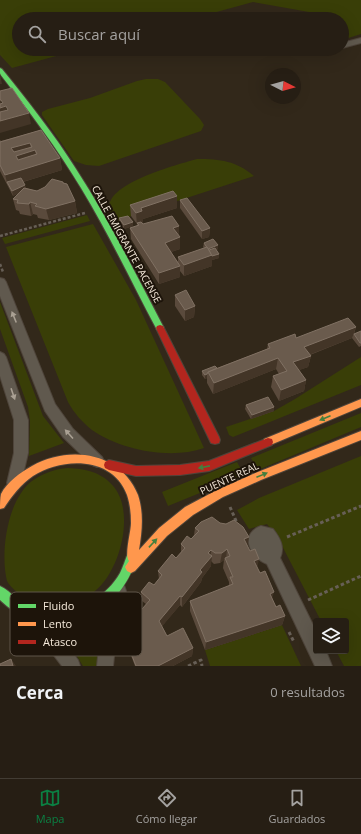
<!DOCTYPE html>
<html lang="es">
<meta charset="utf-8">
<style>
:root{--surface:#261e14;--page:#322b22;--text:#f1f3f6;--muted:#a4a2a0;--line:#423c34;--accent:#0b8043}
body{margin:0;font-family:"Open Sans",sans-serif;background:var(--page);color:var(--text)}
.controls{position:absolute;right:12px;bottom:12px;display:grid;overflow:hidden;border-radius:4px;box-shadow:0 4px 16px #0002}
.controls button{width:36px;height:36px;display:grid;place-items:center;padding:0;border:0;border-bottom:1px solid var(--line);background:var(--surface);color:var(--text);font:20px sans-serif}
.compass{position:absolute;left:265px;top:68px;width:36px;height:36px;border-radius:50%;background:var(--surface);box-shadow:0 4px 16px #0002;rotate:96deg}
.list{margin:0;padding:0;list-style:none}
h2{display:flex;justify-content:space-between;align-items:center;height:52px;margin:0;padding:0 16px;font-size:17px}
h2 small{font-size:13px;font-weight:400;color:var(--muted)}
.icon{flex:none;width:22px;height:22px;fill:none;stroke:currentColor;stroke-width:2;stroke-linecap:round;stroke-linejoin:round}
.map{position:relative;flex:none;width:361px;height:666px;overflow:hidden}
.search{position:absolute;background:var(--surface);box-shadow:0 4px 16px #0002;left:12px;right:12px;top:12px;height:44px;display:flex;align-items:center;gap:10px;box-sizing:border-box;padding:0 14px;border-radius:22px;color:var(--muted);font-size:15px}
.sheet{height:112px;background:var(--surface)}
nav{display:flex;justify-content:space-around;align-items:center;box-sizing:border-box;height:56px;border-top:1px solid var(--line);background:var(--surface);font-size:11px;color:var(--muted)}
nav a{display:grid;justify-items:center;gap:2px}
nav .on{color:var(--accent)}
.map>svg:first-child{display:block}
.green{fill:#393e07}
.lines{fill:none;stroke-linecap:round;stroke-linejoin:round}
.street-casing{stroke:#4e443a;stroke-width:2}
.fast-casing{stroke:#4e443a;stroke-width:2}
.slow-casing{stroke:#4e443a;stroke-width:2}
.jam-casing{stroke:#4e443a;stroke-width:2}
.path-far1{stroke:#675f56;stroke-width:2.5;stroke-dasharray:3 2;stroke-linecap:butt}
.path{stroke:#675f56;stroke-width:3;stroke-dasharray:3.5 2.5;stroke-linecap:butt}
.street{fill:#60594e;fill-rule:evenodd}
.fast{fill:#63d668;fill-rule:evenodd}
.slow{fill:#ff974d;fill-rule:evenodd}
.jam{fill:#b3261e;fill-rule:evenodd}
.wall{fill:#5a4a3c}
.shaded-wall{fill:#433527}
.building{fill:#6a5b4d;stroke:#807163;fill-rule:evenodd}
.oneway{fill:#aaa194}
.oneway2{fill:#447f3e}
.labels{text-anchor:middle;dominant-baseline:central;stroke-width:4;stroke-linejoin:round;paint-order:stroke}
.street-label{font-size:10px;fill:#f5e9da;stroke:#1d140a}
.key{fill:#1d140a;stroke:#5e5448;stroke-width:1}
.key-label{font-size:11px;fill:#f5e9da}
</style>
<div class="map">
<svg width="361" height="666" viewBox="0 0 361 666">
<rect width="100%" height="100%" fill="#32281a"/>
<!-- green -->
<g class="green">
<polygon points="0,0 361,0 361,34 342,40 342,19 317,19 309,12 253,2 191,19 19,19 19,49 82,49 12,68 0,55"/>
<polygon points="146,79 158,79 165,82 200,119 204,125 201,131 99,166 86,165 74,161 42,115 42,112 48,109 90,98 137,81"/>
<path d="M197 159C221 159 236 161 254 176L116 221C114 218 111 214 110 211 101 184 180 164 197 159Z"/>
<polygon points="87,215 90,221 5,244 2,238"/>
<path d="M93 224 136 300 204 448C171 460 120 450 92 430 82 422 74 413 68 402L6 247Z"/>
<polygon points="0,302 43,416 64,443 29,456 30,421 28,407 0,329"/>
<polygon points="361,357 361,385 233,437 229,435 226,427 274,411 295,399"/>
<polygon points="361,413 361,427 258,470 251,458"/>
<polygon points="361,456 361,666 344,666 336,651 346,651 346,621 321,621 279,540 267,524 249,529 237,510 259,498"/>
<polygon points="237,462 244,475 168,506 162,492"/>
<path d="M68 468C86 469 102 472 114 487 136 514 119 576 91 594 77 602 57 606 41 605 34 604 28 600 22 596 17 592 10 587 7 581 0 553 7 500 32 481 43 473 55 469 68 468Z"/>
<polygon points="104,622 99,666 83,666 73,650 62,638 84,632"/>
<polygon points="282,625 301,666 210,666 205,650"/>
</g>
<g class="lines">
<!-- street casing -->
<g class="street-casing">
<g id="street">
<polygon points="361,38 361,43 342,48 342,43"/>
<polygon points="326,49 338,49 328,54 322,54 322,50"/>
<polygon points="0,278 4,279 6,282 55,404 73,429 102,457 104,461 102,465 97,467 92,465 63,437 45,411 0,296"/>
<polygon points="0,352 4,354 6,357 28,420 28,453 21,483 19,488 14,489 9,488 7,483 14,453 14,420 0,376"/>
<path d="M261 526 273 529C280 538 285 547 280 558L316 631V651H326L332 666H315L267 564C250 557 239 534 261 526Z"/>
<polygon points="118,583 124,585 126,591 118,619 113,666 97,666 102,619 112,585"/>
<polygon points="36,610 42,612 78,660 80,666 62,666 30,624 28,618 30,612"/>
</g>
</g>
<!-- fast casing -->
<g class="fast-casing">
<g id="fast">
<path d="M0 68 2 69C28 101 54 134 76 169 109 220 136 274 164 328L163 330H157C132 283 109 234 81 188 57 148 29 111 0 74Z"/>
<path d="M132 551 136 553 138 557C132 572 126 585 115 597 108 606 97 612 87 616 54 631 26 625 0 600V586C13 592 19 605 35 610 67 620 104 601 120 573 123 567 125 560 128 553Z"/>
</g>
</g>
<!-- slow casing -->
<g class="slow-casing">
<g id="slow">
<polygon points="361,399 361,407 268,446 264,445 263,442 264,439"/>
<path d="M361 431V440L261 480 223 497 193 515 167 536 135 571 131 573 127 571 125 567 129 561C124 555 131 532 131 523 131 513 130 504 127 495 113 456 62 457 33 476 21 484 12 496 4 508L0 509C0 505 0 498 1 494 7 482 21 472 32 466 69 445 121 452 138 495 144 513 142 532 139 550L159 528 185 507 215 491 253 474Z"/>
</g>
</g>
<!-- jam casing -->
<g class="jam-casing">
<g id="jam">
<polygon points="160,325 163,326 164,328 219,437 220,440 219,443 215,444 211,443 156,328 157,326"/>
<polygon points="268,438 272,439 273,442 272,445 209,471 180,475 136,476 109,470 105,468 104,465 105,462 109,460 136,466 180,465 209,461"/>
</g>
</g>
<!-- path-far1 -->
<g class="path-far1">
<polyline points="0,236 85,213"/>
<polyline points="0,264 3,272"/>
</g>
<!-- path -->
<g class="path">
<polyline points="230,507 237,523"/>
<polyline points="287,537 361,506"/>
<polyline points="308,600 361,576"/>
<polyline points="128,616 136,596"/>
<polyline points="289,632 294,642"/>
<polyline points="188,666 201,660 202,666"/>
</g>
<!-- street -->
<use href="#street" class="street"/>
<!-- fast -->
<use href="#fast" class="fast"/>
<!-- slow -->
<use href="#slow" class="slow"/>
<!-- jam -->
<use href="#jam" class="jam"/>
</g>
<!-- wall -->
<g class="wall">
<polygon points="41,130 60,158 62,170 23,182 26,188 37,191 63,182 75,201 77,213 49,220 38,218 37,215 33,214 31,216 20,214 19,211 16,210 13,199 19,193 13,196 0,171 0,140 1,141"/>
<polygon points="177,196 177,208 143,219 143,222 142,223 143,224 179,226 179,236 180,237 180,249 171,252 178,262 178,257 204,248 203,247 204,243 218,249 216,250 219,254 219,258 212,260 212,266 184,276 180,271 180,277 159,284 131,239 130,228 137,226 137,224 131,216 130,205"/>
<polygon points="180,200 210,228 209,237 202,239 180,208"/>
<polygon points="119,218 133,226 124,229 119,223"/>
<polygon points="175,295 195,306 194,317 185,321 175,306"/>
<polygon points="356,327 354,334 361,331 361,346 359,347 352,338 310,355 311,356 308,367 299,370 306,380 304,391 279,401 271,387 273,376 279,374 276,369 213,394 207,383 207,378 205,379 202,375 202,371 217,368 267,349 268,344 296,338"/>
<polygon points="246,405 274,407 274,411 251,419 245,409"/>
<polygon points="195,528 247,546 276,607 285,616 282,625 205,650 190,611 190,601 229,586 229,582 223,568 224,560 220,563 214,564 211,561 211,566 202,578 201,582 182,607 180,605 162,626 167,636 193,648 192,656 173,666 135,666 128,648 126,640 146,604 142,601 141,592 154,585 159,579 158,571 176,558 181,552 181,544 191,539 194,535"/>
</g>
<!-- shaded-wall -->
<g class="shaded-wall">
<polygon points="0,73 2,84 0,84"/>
<polygon points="0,100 1,100 3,107 6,106 8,118 0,120"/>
<polygon points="29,113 31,124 0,133 0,121"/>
<polygon points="30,143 31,151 35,150 37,162 18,167 11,148"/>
<polygon points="60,158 62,170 9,186 7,182 5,175"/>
<polygon points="25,185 26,190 13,196 12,191"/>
<polygon points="177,196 177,208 143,219 143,222 138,224 137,223 137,225 136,213 141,208"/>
<polygon points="75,201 77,213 49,220 46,209"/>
<polygon points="30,202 33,214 31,216 29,204"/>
<polygon points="133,222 133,226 124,229 124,225"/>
<polygon points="179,226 179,237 173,228"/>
<polygon points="210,228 209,237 202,239 202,231"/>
<polygon points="180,237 180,249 165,254 165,243"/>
<polygon points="218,245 218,249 208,253 208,249"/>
<polygon points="219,254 219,258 212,260 212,266 184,276 184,265 212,255"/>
<polygon points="180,266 180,277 159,284 159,273"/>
<polygon points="195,306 194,317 185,321 185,310"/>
<polygon points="356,327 352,338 301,358 304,347"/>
<polygon points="311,356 308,367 291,373 293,362"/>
<polygon points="278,358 276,369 213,394 214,383"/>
<polygon points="207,374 207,378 205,379 205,375"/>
<polygon points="306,380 304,391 279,401 281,390"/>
<polygon points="274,407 274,411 251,419 252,415"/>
<polygon points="249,537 247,548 244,539"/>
<polygon points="227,549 226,559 225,558 224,560 220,563 222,553"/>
<polygon points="211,550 211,558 212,556 211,566 202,578 201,582 182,607 182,597 208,553"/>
<polygon points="259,559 257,569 254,561"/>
<polygon points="274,592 271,602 270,594"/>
<polygon points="180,596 180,605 160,629 159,621"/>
<polygon points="285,616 282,625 205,650 206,642"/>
<polygon points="193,648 192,656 173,666 158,666"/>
<polygon points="11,659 16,666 13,666"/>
</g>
<!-- building -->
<g class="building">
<polygon points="12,88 29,113 0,121 0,112 8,110 6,106 0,108 0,104 3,103 1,100 0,100 0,91"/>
<path d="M41 130 60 158 5 175 0 165V142ZM30 143 32 147 14 152 11 148ZM35 150 37 154 18 160 16 156Z"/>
<polygon points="21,178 25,185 12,191 7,182"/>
<polygon points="52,179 63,182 63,183 67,184 75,201 46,209 35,206 37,204 30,202 29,204 17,203 18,200 13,199 24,188 37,191 45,187"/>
<polygon points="173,191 177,196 141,208 142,211 136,213 130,205"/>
<polygon points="187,198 210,228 202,231 180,200"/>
<polygon points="128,216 133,222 124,225 119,218"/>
<polygon points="172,216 179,226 173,228 180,237 165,243 180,266 159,273 130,228 139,225 137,223 141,222 143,224"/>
<polygon points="213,239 218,245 208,249 204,243"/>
<polygon points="207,247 212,255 184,265 178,257"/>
<polygon points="215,248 219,254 212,256 209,250"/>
<polygon points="186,290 195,306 185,310 175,295"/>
<polygon points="348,318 356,327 304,347 311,356 293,362 306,380 281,390 273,376 287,371 278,358 214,383 208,372 270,348 268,344 295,334 296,338"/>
<polygon points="361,331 361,343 360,343 354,334"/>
<polygon points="215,366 217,368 208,372 207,374 205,375 202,371"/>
<polygon points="268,397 274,407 252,415 246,405"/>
<polygon points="212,517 220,523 226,524 234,520 243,527 249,537 244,539 250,551 255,549 259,559 254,561 260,573 265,571 274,592 270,594 276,607 280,605 285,616 206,642 190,601 233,584 230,577 233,577 225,558 230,556 227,549 222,553 215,553 211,550 208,553 212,556 200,570 202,572 182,597 180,596 159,621 167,636 183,628 193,648 158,666 136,666 126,640 127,631 134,618 150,600 141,592 149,582 154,585 162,575 158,571 172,554 176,558 185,548 181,544 187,536 191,539 199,531 195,528 201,522"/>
<polygon points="11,659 13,666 0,666 0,664"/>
</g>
<!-- one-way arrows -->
<defs><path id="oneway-solid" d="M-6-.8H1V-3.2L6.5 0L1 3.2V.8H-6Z"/></defs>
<g class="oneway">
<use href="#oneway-solid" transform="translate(14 317) rotate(-112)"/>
<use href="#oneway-solid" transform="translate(13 394) rotate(71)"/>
<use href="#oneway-solid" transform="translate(69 434) rotate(-132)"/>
</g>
<g class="oneway2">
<use href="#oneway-solid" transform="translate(325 418) rotate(157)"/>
<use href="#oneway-solid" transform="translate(204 467) rotate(169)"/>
<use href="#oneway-solid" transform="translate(262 475) rotate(-22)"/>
<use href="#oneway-solid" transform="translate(153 543) rotate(-47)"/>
</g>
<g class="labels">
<!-- street labels -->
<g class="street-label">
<text transform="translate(127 244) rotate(61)">CALLE EMIGRANTE PACENSE</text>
<text transform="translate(229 478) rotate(-25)">PUENTE REAL</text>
</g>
</g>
<!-- legend -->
<rect x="10" y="592" width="132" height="64" rx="6" class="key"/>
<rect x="18" y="604" width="18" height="4" fill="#63d668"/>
<rect x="18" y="622" width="18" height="4" fill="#ff974d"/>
<rect x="18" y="640" width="18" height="4" fill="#b3261e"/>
<g class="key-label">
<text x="43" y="610">Fluido</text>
<text x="43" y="628">Lento</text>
<text x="43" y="646">Atasco</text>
</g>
</svg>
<div class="controls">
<button><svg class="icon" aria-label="layers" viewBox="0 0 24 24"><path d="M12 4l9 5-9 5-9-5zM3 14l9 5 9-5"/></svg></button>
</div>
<svg class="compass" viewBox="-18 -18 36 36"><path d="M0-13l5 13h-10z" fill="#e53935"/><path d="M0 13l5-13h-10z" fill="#a4a2a0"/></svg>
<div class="search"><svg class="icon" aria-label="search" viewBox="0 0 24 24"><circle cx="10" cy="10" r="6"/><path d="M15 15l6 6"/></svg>Buscar aquí</div>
</div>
<section class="sheet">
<h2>Cerca<small>0 resultados</small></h2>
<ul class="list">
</ul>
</section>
<nav>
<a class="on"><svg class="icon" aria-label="map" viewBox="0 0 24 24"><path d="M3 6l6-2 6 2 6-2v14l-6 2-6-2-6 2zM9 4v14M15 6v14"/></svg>Mapa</a>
<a><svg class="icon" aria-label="directions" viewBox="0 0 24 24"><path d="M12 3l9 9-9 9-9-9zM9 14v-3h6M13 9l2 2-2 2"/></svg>Cómo llegar</a>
<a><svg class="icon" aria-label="saved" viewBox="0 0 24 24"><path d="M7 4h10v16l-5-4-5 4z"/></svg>Guardados</a>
</nav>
